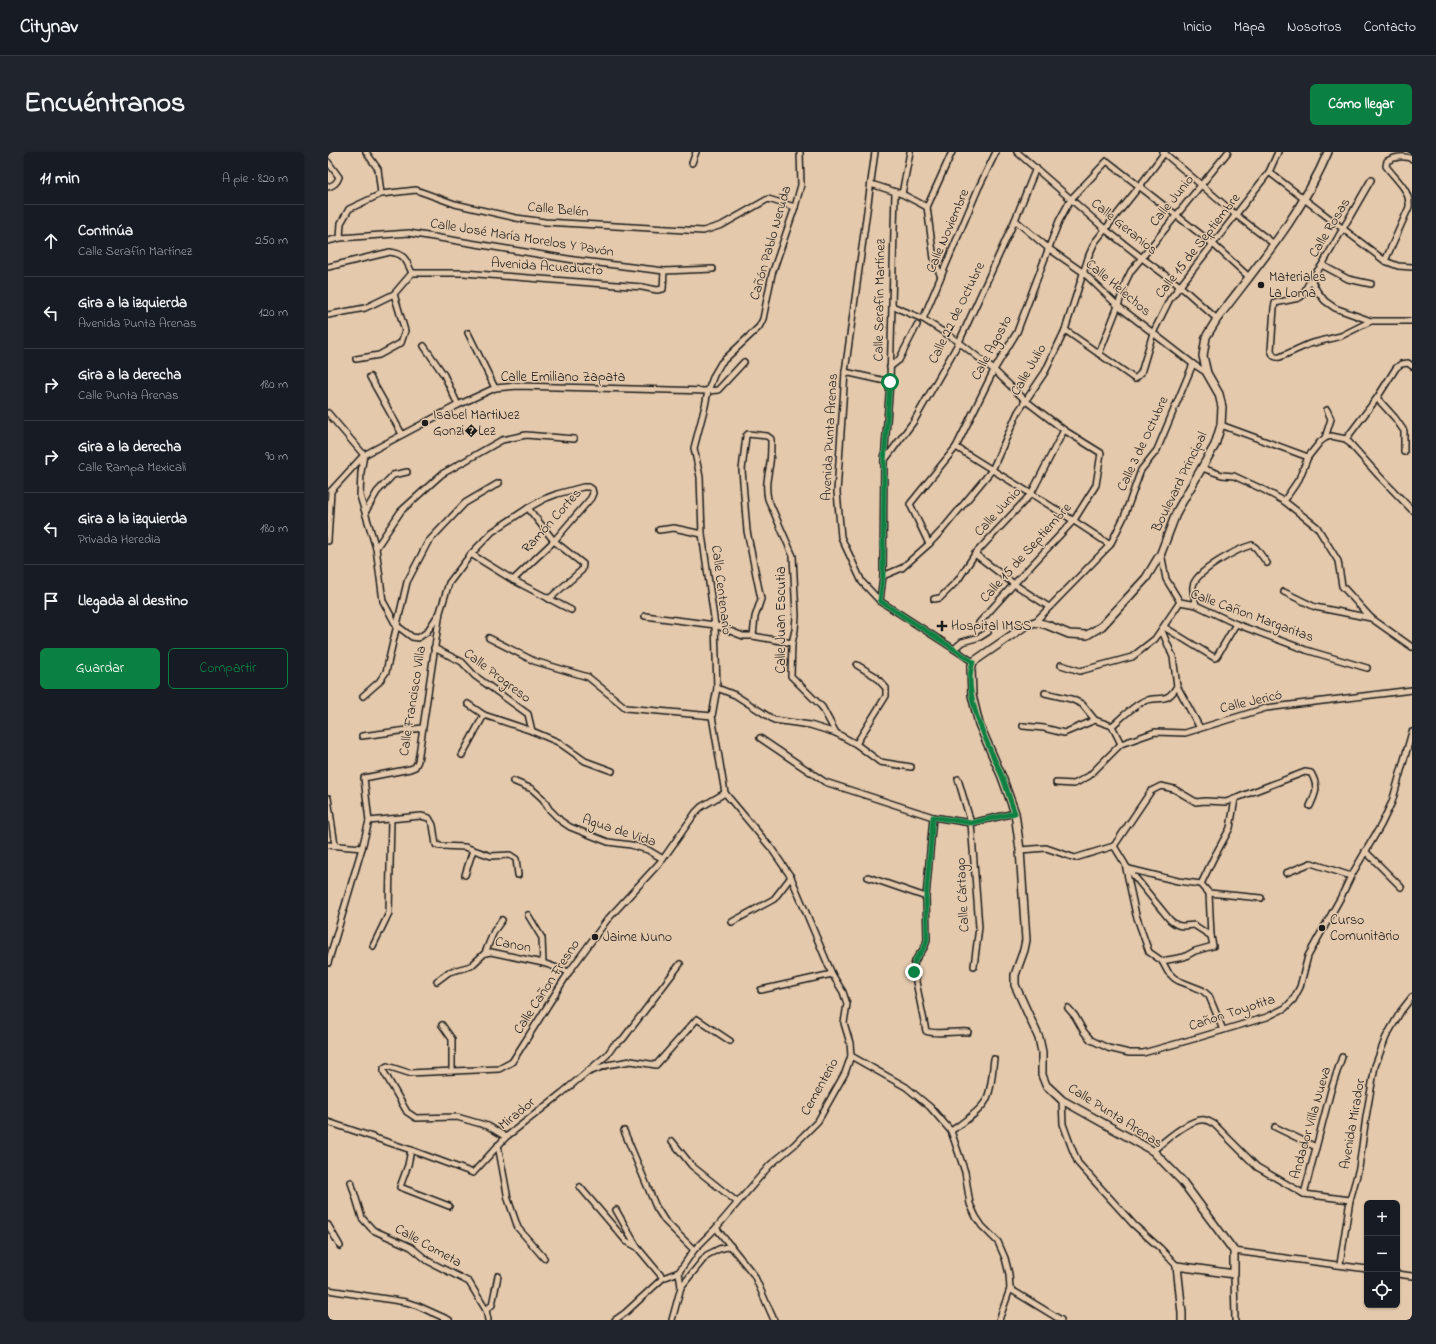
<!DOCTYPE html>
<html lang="es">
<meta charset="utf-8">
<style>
:root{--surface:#171b24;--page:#20242c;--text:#f1f3f6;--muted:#9ea1a6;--line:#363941;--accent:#0b8043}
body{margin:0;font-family:"Indie Flower",sans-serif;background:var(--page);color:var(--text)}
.controls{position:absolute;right:12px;bottom:12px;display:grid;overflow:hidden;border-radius:6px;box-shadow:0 1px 3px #0004}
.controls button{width:36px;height:36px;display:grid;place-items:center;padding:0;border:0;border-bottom:1px solid var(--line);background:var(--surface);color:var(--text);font:20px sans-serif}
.stop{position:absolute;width:12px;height:12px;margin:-9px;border:3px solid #0b8043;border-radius:50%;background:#fff}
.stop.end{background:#0b8043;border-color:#fff;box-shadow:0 1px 4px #0008}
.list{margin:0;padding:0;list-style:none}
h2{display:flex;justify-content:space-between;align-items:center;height:52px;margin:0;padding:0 16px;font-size:17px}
h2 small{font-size:13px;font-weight:400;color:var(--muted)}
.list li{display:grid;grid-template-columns:26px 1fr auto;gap:12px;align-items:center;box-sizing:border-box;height:72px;padding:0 16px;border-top:1px solid var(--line)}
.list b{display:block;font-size:15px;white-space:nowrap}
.list p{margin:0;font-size:13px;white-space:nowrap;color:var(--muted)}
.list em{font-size:13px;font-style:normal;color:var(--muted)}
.actions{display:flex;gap:8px;padding:12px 16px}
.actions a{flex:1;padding:9px 0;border:1px solid var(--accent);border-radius:6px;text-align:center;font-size:14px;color:var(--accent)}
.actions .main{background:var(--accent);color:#fff}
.icon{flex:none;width:22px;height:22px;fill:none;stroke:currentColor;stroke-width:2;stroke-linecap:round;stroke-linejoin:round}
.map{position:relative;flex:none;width:1084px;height:1168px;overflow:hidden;border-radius:6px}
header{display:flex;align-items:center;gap:24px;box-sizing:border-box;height:56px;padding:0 20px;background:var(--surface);border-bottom:1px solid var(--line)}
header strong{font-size:19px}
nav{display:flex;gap:22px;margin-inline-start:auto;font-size:14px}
.intro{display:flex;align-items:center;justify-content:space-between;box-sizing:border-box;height:96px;padding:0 24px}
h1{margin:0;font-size:28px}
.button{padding:10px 18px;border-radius:6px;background:var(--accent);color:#fff;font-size:14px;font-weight:700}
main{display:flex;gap:24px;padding:0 24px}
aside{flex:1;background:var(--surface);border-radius:6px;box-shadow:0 1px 3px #0004}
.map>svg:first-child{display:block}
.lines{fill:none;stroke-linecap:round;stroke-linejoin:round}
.street-casing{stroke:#1c1c1c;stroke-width:8}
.secondary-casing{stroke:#1c1c1c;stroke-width:10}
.street{stroke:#e4c9ac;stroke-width:5}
.secondary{stroke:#e4c9ac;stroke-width:7}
.route{stroke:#0b8043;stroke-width:5}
.poi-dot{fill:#1c1c1c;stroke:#e4c9ac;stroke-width:1.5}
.labels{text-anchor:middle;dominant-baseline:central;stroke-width:3;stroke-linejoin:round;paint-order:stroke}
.street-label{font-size:14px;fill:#1c1c1c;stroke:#e4c9ac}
.poi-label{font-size:14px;fill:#1c1c1c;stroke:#e4c9ac;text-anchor:start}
</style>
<header>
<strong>Citynav</strong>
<nav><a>Inicio</a><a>Mapa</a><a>Nosotros</a><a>Contacto</a></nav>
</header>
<div class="intro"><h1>Encuéntranos</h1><a class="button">Cómo llegar</a></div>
<main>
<aside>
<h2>11 min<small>A pie · 820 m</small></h2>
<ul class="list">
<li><svg class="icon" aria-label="ahead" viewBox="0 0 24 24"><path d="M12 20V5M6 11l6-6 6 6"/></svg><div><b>Continúa</b><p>Calle Serafín Martínez</p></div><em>250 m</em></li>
<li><svg class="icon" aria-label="left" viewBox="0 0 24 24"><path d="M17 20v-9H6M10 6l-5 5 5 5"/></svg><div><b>Gira a la izquierda</b><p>Avenida Punta Arenas</p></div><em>120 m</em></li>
<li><svg class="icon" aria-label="right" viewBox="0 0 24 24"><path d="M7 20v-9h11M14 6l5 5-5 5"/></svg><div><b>Gira a la derecha</b><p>Calle Punta Arenas</p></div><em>180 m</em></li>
<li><svg class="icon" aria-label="right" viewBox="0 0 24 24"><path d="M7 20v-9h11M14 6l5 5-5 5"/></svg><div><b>Gira a la derecha</b><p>Calle Rampa Mexicali</p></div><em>90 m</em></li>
<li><svg class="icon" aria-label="left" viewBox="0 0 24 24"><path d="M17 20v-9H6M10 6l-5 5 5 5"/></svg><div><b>Gira a la izquierda</b><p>Privada Heredia</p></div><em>180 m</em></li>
<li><svg class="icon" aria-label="arrive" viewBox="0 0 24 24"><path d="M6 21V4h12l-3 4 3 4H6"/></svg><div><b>Llegada al destino</b></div></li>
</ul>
<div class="actions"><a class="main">Guardar</a><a>Compartir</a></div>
</aside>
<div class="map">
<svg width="1084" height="1168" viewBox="0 0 1084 1168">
<rect width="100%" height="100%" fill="#e4c9ac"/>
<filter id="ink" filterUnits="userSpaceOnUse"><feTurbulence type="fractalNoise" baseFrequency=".025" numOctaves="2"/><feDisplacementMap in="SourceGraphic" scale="8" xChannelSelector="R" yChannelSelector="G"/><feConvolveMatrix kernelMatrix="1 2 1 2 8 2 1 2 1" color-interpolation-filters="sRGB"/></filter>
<g filter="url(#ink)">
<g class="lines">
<!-- street casing -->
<g class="street-casing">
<g id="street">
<polyline points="38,0 50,17 53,42"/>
<polyline points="547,0 517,220 509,340 513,385 534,430 552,449 626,497 645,510"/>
<polyline points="689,0 778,78 814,106 852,134 889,167"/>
<polyline points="835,0 908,63 946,92"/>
<path d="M0 10 11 25C9 31 6 33 0 35"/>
<polyline points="364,11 368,0"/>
<polyline points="941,20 1057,109 1070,114 1084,115"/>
<path d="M1043 28 994 113 983 127 974 144 971 146 947 151 946 156 943 198C945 204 946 206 952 205L981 192 1013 184 1043 169"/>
<polyline points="543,32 574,42 599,55"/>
<polyline points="574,42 582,0"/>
<polyline points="599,55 606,107 613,125"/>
<polyline points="599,55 624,0"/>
<polyline points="687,68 720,96 756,121 790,154 825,181 865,212 879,221"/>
<polyline points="12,86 13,71 21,57 53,42 88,38 127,52 188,66 217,70 375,79 394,73 440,47 467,55"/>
<polyline points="0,89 12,86 81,81 246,108 336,119 385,117"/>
<path d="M1057 109 1081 55C1083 38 1067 27 1058 14L1059 9C1066 5 1076 3 1084 7"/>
<polyline points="994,113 1020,127 1043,132"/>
<path d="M0 115 62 100C77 102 78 108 84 121"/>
<polyline points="84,121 136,121 314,135 329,138 335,137 336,119"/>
<polyline points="983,127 989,139 997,149 1007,156 1043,169 1084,169"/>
<polyline points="564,154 595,167 631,190 666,218 698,249 736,278 773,301 768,333 746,368 686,432 651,471"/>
<polyline points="0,163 37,156 66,142 84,121"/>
<polyline points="595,167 650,37 668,0"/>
<polyline points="737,178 807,227 813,221 825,181 842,147 941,20 950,0"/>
<polyline points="140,181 167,236"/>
<polyline points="96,194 116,223 130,253"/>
<polyline points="771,202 790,154 798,129 803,119 900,0"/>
<polyline points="28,207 51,203 73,191 77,179 66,142"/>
<polyline points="562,215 571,208 589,173"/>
<polyline points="517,220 562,230"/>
<polyline points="42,225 74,282"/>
<polyline points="1049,246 1067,266 1076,279 1076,300"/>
<polyline points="0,261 36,303 33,320 32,344 48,396 55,449 68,473 84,485 90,486 99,480 110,463"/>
<polyline points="893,273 980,305"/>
<polyline points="997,286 1003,267 999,258"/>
<polyline points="1018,287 1049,246 1068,216 1073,212 1080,211 1084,214"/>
<path d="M628 295C679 328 732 358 782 393"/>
<polyline points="556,309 586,269 631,190 687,68 708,16"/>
<polyline points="874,316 894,323 906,324 936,338 956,349 989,375 1010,409 1014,434 1043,466 1084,495"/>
<polyline points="3,339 36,303 130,253 167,236 190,234 380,239 390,238 416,210"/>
<polyline points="956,349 971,327 980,305 992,290 997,286 1003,284 1018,287 1052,325 1084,358"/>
<polyline points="200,356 226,389 255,412 254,418 221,447"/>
<polyline points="38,359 49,340 65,323 79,320"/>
<polyline points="331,378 346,376 374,382"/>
<polyline points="0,389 3,339"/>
<polyline points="601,392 582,352 628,295 666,218 689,180 731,69 743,47 779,9 885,92 921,125"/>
<polyline points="48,396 73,359 114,322 174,288 198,283 246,287"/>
<polyline points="833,401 838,427 852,450 868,453 908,472 978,498 1039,516"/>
<polyline points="143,402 185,428 243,458"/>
<polyline points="647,402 686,432 721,455"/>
<polyline points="555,424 574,416 601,392 615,377 664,318 690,260 717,220 737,178 761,103 767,90 811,35 837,0"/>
<polyline points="956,440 987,455 1043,466"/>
<polyline points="606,447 612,446 630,428 647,402 703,342 736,278"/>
<polyline points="552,449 555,424 556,309 562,230 567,40"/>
<path d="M868 453C867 448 864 439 865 434 868 419 909 397 924 393L928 396 939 411"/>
<polyline points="317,464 387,473 415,484 425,484 464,491"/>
<polyline points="707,470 782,393 796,365 813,318 829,298 865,212"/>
<polyline points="836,475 887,506 889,504 908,472"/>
<polyline points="834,479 845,505 849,534 872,576"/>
<path d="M425 484 427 465 433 447 419 379 414 318 418 284 420 282 439 284 443 287C443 295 443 303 442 311 440 324 437 333 440 347L465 404 468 464 467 478 464 491 463 524 494 555 508 581"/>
<polyline points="161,486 206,509 260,525 298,556 384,564"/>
<polyline points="106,496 134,510 147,524 200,562 204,579"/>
<polyline points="626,497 634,490 652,485 660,480"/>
<polyline points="733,513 752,519 804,505 827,487 852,450"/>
<polyline points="389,536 407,543 446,568 482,573 508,581 528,592 552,610 583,615"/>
<polyline points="717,541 743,547 754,552 767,568 784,574 793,592"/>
<polyline points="35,544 51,530 58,520 79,430 100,390 137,351 171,331"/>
<polyline points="140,552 156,563 204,579 230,590 257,609 284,619"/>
<polyline points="695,574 716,576 736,581 767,568"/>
<path d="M784 574C793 566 803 556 814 550 830 542 838 554 849 534"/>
<polyline points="34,584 94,576"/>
<polyline points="432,586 497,630 605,665 643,671 687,661"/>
<polyline points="528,592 558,544 558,536 547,524 529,513"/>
<polyline points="134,603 156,563"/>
<polyline points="630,627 643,671 651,775 646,814"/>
<polyline points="185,629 204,637 215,647 221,657 233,669 242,675 280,690 303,693 320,698 335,707"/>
<polyline points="728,631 746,632 761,624 793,592 827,580 857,581 938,556 1084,538"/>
<polyline points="397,641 384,564 389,536 387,473 374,382 372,325 366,296 377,254 380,239 386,223 393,211 431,175 435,167 444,122 467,55 473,33 472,0"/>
<polyline points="0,646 7,693"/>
<path d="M605 665 598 745 599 787C597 803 584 802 586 820L598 879C605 883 630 879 640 880"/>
<polyline points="41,669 93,664 101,666 105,673 108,693 112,694 137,695 163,704 182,703 188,707 190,723"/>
<polyline points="0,693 34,696"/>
<path d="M786 694 823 639 833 634 846 637 868 650 877 649 898 650 977 620 983 621C991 635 988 641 982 654"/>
<polyline points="786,694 797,712 808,763 821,800 834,809 840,820 846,826 851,829 874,838 881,844 895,878"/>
<polyline points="692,698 718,696 747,706 786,694"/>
<polyline points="1037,699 1073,735"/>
<path d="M798 714 842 768C851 776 855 774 866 773L883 784"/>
<polyline points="801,717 850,729 873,732"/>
<polyline points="958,721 983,711 1023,724"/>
<polyline points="137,723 145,698"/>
<polyline points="540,725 598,745"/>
<polyline points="881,741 933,746"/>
<polyline points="200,763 214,786 215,811"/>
<polyline points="404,770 446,747 463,725"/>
<polyline points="45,794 61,761 63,667"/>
<polyline points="157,801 166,779 174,768"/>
<polyline points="834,809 856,805 867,799 885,794 883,784 881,741 873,732 885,707 902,676 907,647"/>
<polyline points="0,811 34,696 41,669 36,626 82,617 87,615 90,609 112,460 121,431 143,402 164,380 200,356 216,347 229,342 255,335 261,335 264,337 265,341 263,346 226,389 185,428"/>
<polyline points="109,829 121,820 143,814 157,801 163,800 215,811 241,820"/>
<polyline points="433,838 504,822"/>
<polyline points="740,856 747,864 756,880 763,888 780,896 801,901 815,901 869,886 939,865 957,856 965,848 972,835 980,804 1013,745 1023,724 1053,673 1064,650 1084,580"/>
<polyline points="114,873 124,887 124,919"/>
<polyline points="523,904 578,935 602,955 623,979 637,1020 642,1052 648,1065 654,1074 670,1090 677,1106 681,1122 682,1137 671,1168"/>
<polyline points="261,920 279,913 303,909 328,913 369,867 402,889"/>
<polyline points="734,948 735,972 743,994 750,1011 806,1073 832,1096 849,1114"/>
<polyline points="0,970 83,998 145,1021 178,985 234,941 279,903 286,893 295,887 352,812"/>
<polyline points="947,975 988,995"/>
<polyline points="296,979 328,1055 337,1069 366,1098"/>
<path d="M623 979C634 971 649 962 657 950 664 939 664 920 666 907"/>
<polyline points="178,985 160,974 129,965 88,966 79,960 56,920 56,916 59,914 81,921 171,917 184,910 241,820 279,768 335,707 368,660 373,655 397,641"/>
<polyline points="344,989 364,1014 409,1050"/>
<polyline points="170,993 180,1047 190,1076 216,1106"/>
<polyline points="83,998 80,1013 72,1035 121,1054"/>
<path d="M825 999C835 990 863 965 877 968 880 968 883 971 886 972L929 1015 976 1042 1022 1048"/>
<polyline points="23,1030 34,1066 45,1078 83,1095 100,1109 141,1130 158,1158 160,1168"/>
<polyline points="252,1035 298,1089 309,1095"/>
<polyline points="976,1042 1003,938 1014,905"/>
<polyline points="288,1058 309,1095 335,1126"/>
<polyline points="0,1073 12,1094"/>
<polyline points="388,1076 426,1123 446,1168"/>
<polyline points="906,1099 1039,1117"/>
<polyline points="1012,1112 1022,1048 1031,1016 1038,965 1047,914 1058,885 1073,859 1084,845"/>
<polyline points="906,1122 907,1168"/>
<polyline points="1069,1122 1084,1124"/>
<polyline points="353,1135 379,1103 391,1097 403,1094"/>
<polyline points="682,1137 733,1168"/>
<polyline points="0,1138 78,1150 90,1154 121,1168"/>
<polyline points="158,1158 164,1153 170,1124"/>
<polyline points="287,1168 297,1161 335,1126 351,1120 366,1098 388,1076 442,1013 466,993 490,969 517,921 523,904 522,891 516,871 519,852 515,840 504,822 463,725 443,696 397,641"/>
<polyline points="344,1168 353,1135 351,1120"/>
</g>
</g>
<!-- secondary casing -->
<g class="secondary-casing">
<path id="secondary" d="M854 1168V1161L849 1114 906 1122V1099L854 1029 825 999 734 948 718 933 714 923V900L711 886 687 833V823L696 798 698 788 692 698 687 661 674 625 651 572 644 543 643 517 645 510 697 474 707 470 719 473 741 482 759 483 774 474 818 426 833 401 849 359 887 293 893 273 894 255 891 242 879 221 875 204 878 185 889 167C929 114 974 62 1000 0"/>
</g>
<!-- street -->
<use href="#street" class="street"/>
<!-- secondary -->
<use href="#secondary" class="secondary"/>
</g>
</g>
<g class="lines" filter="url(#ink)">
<!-- route -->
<path class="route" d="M562 230 556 309 555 424 552 449 626 497 645 510C633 542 661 594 674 624 679 636 682 649 687 661L643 671 605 665 598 745 599 787C597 803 584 802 586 820"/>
</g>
<!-- markers -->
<g class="poi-dot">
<circle cx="933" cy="133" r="4"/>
<circle cx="97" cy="271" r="4"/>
<path d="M612 468h4v4h4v4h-4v4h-4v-4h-4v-4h4z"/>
<circle cx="994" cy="776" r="4"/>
<circle cx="267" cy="785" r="4"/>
</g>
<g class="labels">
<!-- street labels -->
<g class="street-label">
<text transform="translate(844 49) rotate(-51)">Calle Junio</text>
<text transform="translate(230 58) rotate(5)">Calle Belén</text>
<text transform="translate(796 75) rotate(39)">Calle Geranios</text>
<text transform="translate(1002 76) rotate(-59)">Calle Rosas</text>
<text transform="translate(620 79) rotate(-67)">Calle Noviembre</text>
<text transform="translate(194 86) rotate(9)">Calle José María Morelos Y Pavón</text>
<text transform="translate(443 91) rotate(-74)">Cañón Pablo Neruda</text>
<text transform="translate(870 94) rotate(-52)">Calle 15 de Septiembre</text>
<text transform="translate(219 115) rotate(4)">Avenida Acueducto</text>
<text transform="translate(790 136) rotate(40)">Calle Helechos</text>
<text transform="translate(552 148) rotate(-89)">Calle Serafín Martínez</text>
<text transform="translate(629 161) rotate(-64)">Calle 22 de Octubre</text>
<text transform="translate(664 196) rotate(-62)">Calle Agosto</text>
<text transform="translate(701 218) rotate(-60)">Calle Julio</text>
<text x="235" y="225">Calle Emiliano Zapata</text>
<text transform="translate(502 285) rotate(-87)">Avenida Punta Arenas</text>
<text transform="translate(815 292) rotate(-65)">Calle 3 de Octubre</text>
<text transform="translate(852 330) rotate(-64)">Boulevard Principal</text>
<text transform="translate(670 360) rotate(-47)">Calle Junio</text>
<text transform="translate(224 369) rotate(-48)">Ramón Cortes</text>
<text transform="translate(698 401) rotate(-48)">Calle 15 de Septiembre</text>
<text transform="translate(393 438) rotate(83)">Calle Centenario</text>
<text transform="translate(924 464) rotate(20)">Calle Cañon Margaritas</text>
<text transform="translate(453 468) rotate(-90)">Calle Juan Escutia</text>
<text transform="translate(169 524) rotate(37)">Calle Progreso</text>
<text transform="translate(85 549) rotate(-81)">Calle Francisco Villa</text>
<text transform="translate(923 550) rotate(-13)">Calle Jericó</text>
<text transform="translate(291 679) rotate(18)">Agua de Vida</text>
<text transform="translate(635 743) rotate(-93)">Calle Cártago</text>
<text transform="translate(185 793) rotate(10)">Canon</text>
<text transform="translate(219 835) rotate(-57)">Calle Cañon Fresno</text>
<text transform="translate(904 861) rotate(-18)">Cañon Toyotita</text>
<text transform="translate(492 935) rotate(-61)">Cementerio</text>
<text transform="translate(189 962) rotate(-39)">Mirador</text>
<text transform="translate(787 964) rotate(32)">Calle Punta Arenas</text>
<text transform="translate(983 971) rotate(-74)">Andador Villa Nueva</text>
<text transform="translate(1025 972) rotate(-80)">Avenida Mirador</text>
<text transform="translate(100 1094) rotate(29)">Calle Cometa</text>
</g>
<!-- poi labels -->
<g class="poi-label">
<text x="941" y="125">Materiales<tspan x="941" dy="16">La Loma</tspan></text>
<text x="105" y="263">Isabel MartiNez<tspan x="105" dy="16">Gonzi�Lez</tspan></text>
<text x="623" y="474">Hospital IMSS</text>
<text x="1002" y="768">Curso<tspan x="1002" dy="16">Comunitario</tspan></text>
<text x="275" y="785">Jaime Nuno</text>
</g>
</g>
</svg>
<div class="controls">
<button>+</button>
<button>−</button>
<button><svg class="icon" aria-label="locate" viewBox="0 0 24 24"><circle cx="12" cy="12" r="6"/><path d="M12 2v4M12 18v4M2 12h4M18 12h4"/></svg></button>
</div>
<div class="stop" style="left:562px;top:230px"></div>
<div class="stop end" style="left:586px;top:820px"></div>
</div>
</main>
